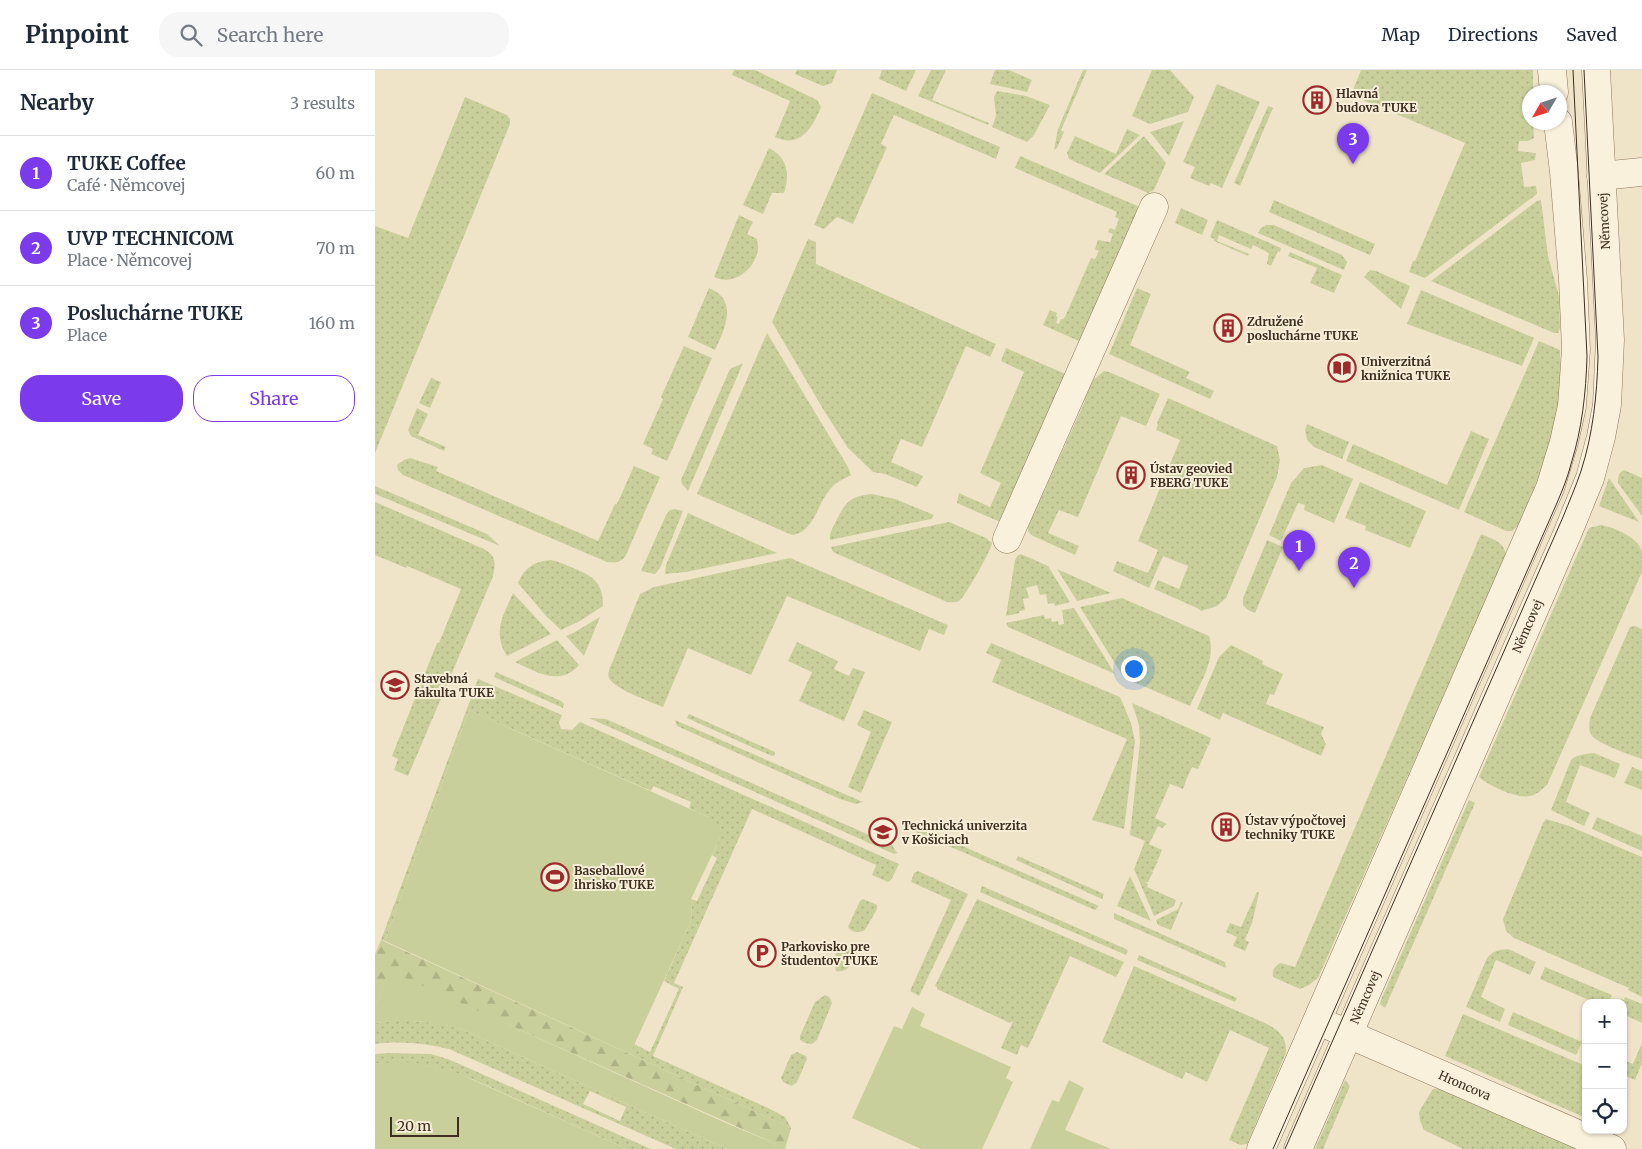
<!DOCTYPE html>
<meta charset="utf-8">
<style>
:root{--surface:#fff;--page:#f6f6f7;--text:#1f2937;--muted:#747a83;--line:#e0e1e3;--accent:#7c3aed}
body{margin:0;font-family:Merriweather,serif;background:var(--page);color:var(--text)}
.controls{position:absolute;right:15px;bottom:15px;display:grid;overflow:hidden;border-radius:10px;box-shadow:0 1px 4px #0004}
.controls button{width:45px;height:45px;display:grid;place-items:center;padding:0;border:0;border-bottom:1px solid var(--line);background:var(--surface);color:var(--text);font:25px sans-serif}
.compass{position:absolute;left:1147px;top:15px;width:45px;height:45px;border-radius:50%;background:var(--surface);box-shadow:0 1px 4px #0004;rotate:231deg}
.scale{position:absolute;left:15px;bottom:12px;width:69px;box-sizing:border-box;padding-left:5px;border:2px solid #3d2e20;border-top:0;font-size:14px;line-height:18px;white-space:nowrap;color:#3d2e20;-webkit-text-stroke:4px #f7eed8;paint-order:stroke}
.you{position:absolute;left:758px;top:598px;width:18px;height:18px;margin:-12px;border:4px solid #fff;border-radius:50%;background:#1a73e8;box-shadow:0 0 0 8px #1a73e833}
.badge{display:grid;place-items:center;width:32px;height:32px;border-radius:50%;background:var(--accent);color:#fff;font-size:16px;font-weight:700}
.pin{position:absolute;translate:-50% -41px;filter:drop-shadow(0 1px 2px #0008)}
.pin::after{content:'';position:absolute;top:26px;width:18px;height:15px;background:inherit;clip-path:polygon(0 0,100% 0,50% 100%)}
.list{margin:0;padding:0;list-style:none}
h2{display:flex;justify-content:space-between;align-items:center;height:65px;margin:0;padding:0 20px;font-size:21px}
h2 small{font-size:16px;font-weight:400;color:var(--muted)}
.list li{display:grid;grid-template-columns:32px 1fr auto;gap:15px;align-items:center;box-sizing:border-box;height:75px;padding:0 20px;border-top:1px solid var(--line)}
.list b{display:block;font-size:19px;white-space:nowrap}
.list p{margin:0;font-size:16px;white-space:nowrap;color:var(--muted)}
.list em{font-size:16px;font-style:normal;color:var(--muted)}
.actions{display:flex;gap:10px;padding:15px 20px}
.actions a{flex:1;padding:11px 0;border:1px solid var(--accent);border-radius:20px;text-align:center;font-size:18px;color:var(--accent)}
.actions .main{background:var(--accent);color:#fff}
.icon{flex:none;width:28px;height:28px;fill:none;stroke:currentColor;stroke-width:2;stroke-linecap:round;stroke-linejoin:round}
.map{position:relative;flex:none;width:1267px;height:1079px;overflow:hidden}
header{display:flex;align-items:center;gap:30px;box-sizing:border-box;height:70px;padding:0 25px;background:var(--surface);border-bottom:1px solid var(--line)}
header strong{font-size:24px}
nav{display:flex;gap:28px;margin-inline-start:auto;font-size:18px}
.search{width:350px;height:45px;background:var(--page);display:flex;align-items:center;gap:12px;box-sizing:border-box;padding:0 18px;border-radius:20px;color:var(--muted);font-size:19px}
main{display:flex}
aside{flex:1;background:var(--surface)}
.map>svg:first-child{display:block}
.grass{fill:url(#grass-dots);fill-rule:evenodd}
.forest{fill:url(#forest-firs)}
.park{fill:#c9cf9b}
.lines{fill:none;stroke-linecap:round;stroke-linejoin:round}
.minor-casing{stroke:#8d765c;stroke-width:29}
.minor{stroke:#faf1dc;stroke-width:28}
.tram{stroke:#3d2e20;stroke-width:1}
.labels{text-anchor:middle;dominant-baseline:central;stroke-width:4;stroke-linejoin:round;paint-order:stroke}
.poi-label{font-size:12px;font-weight:bold;fill:#3d2e20;stroke:#f7eed8;text-anchor:start}
.street-label{font-size:12px;fill:#3d2e20;stroke:#f7eed8}
</style>
<header>
<strong>Pinpoint</strong>
<div class="search"><svg class="icon" aria-label="search" viewBox="0 0 24 24"><circle cx="10" cy="10" r="6"/><path d="M15 15l6 6"/></svg>Search here</div>
<nav><a>Map</a><a>Directions</a><a>Saved</a></nav>
</header>
<main>
<aside>
<h2>Nearby<small>3 results</small></h2>
<ul class="list">
<li><span class="badge">1</span><div><b>TUKE Coffee</b><p>Café · Němcovej</p></div><em>60 m</em></li>
<li><span class="badge">2</span><div><b>UVP TECHNICOM</b><p>Place · Němcovej</p></div><em>70 m</em></li>
<li><span class="badge">3</span><div><b>Posluchárne TUKE</b><p>Place</p></div><em>160 m</em></li>
</ul>
<div class="actions"><a class="main">Save</a><a>Share</a></div>
</aside>
<div class="map">
<svg width="1267" height="1079" viewBox="0 0 1267 1079">
<defs>
<pattern id="grass-dots" width="8" height="8" patternUnits="userSpaceOnUse" patternTransform="scale(1.25)"><rect width="8" height="8" fill="#c9cf9b"/><path d="M2 2h.1M6 6h.1" fill="none" stroke="#aeb285" stroke-width="1.8" stroke-linecap="round"/></pattern>
<pattern id="forest-firs" width="22" height="20" patternUnits="userSpaceOnUse" patternTransform="scale(1.25)"><rect width="22" height="20" fill="#c9cf9b"/><path d="M5 1l3.5 6h-7zM16 11l3.5 6h-7z" fill="#aeb285"/></pattern>
</defs>
<rect width="100%" height="100%" fill="#f0e4c8"/>
<!-- grass -->
<g class="grass">
<path d="M359 0H380L442 30 446 37C438 57 425 79 400 67L415 31 357 5Z"/>
<polygon points="422,0 462,0 457,13 448,16 420,4"/>
<polygon points="507,0 541,0 531,21 504,9"/>
<polygon points="556,0 571,0 557,30 614,53 613,55 543,26"/>
<polygon points="620,0 634,0 657,10 652,22 615,14"/>
<polygon points="708,0 712,0 686,60 689,62 682,78 679,80 683,59"/>
<polygon points="777,0 795,0 819,27 813,42 775,54 757,46"/>
<polygon points="986,0 1158,0 1158,22 1154,22 1154,52 1158,53 1159,68 1153,71 1144,71 1143,81 1161,83 1160,90 1146,93 1149,117 1161,116 1162,124 1050,208 1034,202 1038,191 1040,191 1090,73 976,25"/>
<polygon points="842,14 885,32 847,118 836,113 834,116 815,108 820,97 808,92"/>
<polygon points="622,21 651,26 675,35 659,65 652,72 617,57 621,46 619,27"/>
<polygon points="497,23 625,77 621,89 519,45 506,74 512,77 478,154 462,147 449,159 439,155"/>
<polygon points="90,27 132,45 135,49 135,54 0,383 0,156 33,168"/>
<polygon points="893,36 898,38 865,116 859,113"/>
<polygon points="809,51 794,86 775,62"/>
<polygon points="752,59 765,65 725,103 694,89 692,83 700,66 741,84"/>
<polygon points="769,66 791,93 779,120 773,123 729,104"/>
<path d="M394 78C413 88 415 104 409 123H397L388 144 368 135Z"/>
<polygon points="645,86 765,137 708,273 668,255 675,240 682,243 681,246 683,247 681,253 684,254 686,249 688,249 690,247 716,188 720,189 724,181 720,179 723,170 735,172 738,164 733,162 735,158 740,160 744,149 740,147 742,142 640,98"/>
<polygon points="899,130 1000,174 995,185 894,142"/>
<polygon points="1166,130 1173,186 1184,226 1185,258 1183,263 1179,263 1056,211 1162,131"/>
<polygon points="806,138 833,150 827,165 800,153"/>
<path d="M364 145 378 152 372 164 382 169C382 173 384 176 383 180 379 201 358 216 339 207Z"/>
<polygon points="842,150 906,178 905,182 903,181 896,196 892,194 894,183 878,175 876,179 844,165 842,171 874,184 873,186 839,171 839,169 835,167"/>
<polygon points="891,155 899,155 967,185 972,192 969,200 883,163 885,159"/>
<polygon points="433,169 441,172 441,194 621,274 615,287 591,276 547,377 526,369 516,392 548,406 542,417 510,404 498,402 473,378 448,339 397,252"/>
<polygon points="915,182 967,205 959,223 935,213 942,198 913,186"/>
<polygon points="995,200 1001,201 1035,216 1026,239 989,207"/>
<path d="M334 218C364 230 350 259 340 280L313 267Z"/>
<polygon points="762,218 776,224 755,275 815,302 811,308 839,321 835,329 734,284"/>
<polygon points="1046,220 1159,268 1147,296 1032,254"/>
<path d="M392 263 473 397 476 405C469 409 461 412 456 418 442 433 440 462 417 465L322 424Z"/>
<path d="M1164 271 1185 280C1185 293 1186 306 1186 319 1182 367 1162 412 1143 456L1137 461H1131L1089 442Z"/>
<polygon points="309,276 337,288 292,391 276,384 278,379 268,374 288,329 286,327"/>
<polygon points="631,278 695,306 625,452 582,433 584,423 615,437 626,413 605,403 649,302 626,291"/>
<polygon points="368,293 313,421 307,414 306,410 355,299"/>
<polygon points="729,301 734,302 785,324 771,356 746,346 703,447 684,440 673,463 704,476 700,485 656,465 653,461 653,457 710,331 709,330 718,310"/>
<polygon points="56,308 66,312 55,338 44,333"/>
<polygon points="793,328 902,376 905,390 902,407 851,528 842,536 826,541 822,538 779,519 783,510 804,519 813,496 788,486 774,518 738,501 742,491 773,503 783,480 763,471 805,370 781,360 783,354 782,353"/>
<polygon points="42,338 53,344 43,365 71,377 69,381 36,366 33,360"/>
<polygon points="932,354 974,372 967,389 939,377 932,370 930,360"/>
<polygon points="1096,361 1114,369 1084,440 971,391 978,374 1072,415"/>
<path d="M35 388 63 397 61 401 223 471 240 434H242L259 396 285 407 251 485C246 493 240 493 232 492L28 405 23 400 22 395 29 390Z"/>
<polygon points="947,395 978,409 959,453 929,440 930,435 923,433 906,471 894,465 916,413 929,398"/>
<path d="M1249 400 1267 408V446L1243 413C1243 407 1243 403 1249 400Z"/>
<polygon points="1234,408 1264,452 1224,436"/>
<polygon points="985,412 1051,441 1035,478 990,460 991,456 970,448"/>
<polygon points="0,416 112,464 125,476 0,424"/>
<path d="M497 424 520 429 559 445 556 449 455 470C454 463 458 458 461 451 471 432 475 426 497 424Z"/>
<path d="M0 432 109 479C122 486 121 496 117 509L33 706 19 700 23 689 17 686 62 573H64L86 519 32 496 31 498 0 485Z"/>
<polygon points="300,439 308,441 285,498 280,504 266,501 291,445 295,440"/>
<polygon points="313,443 402,483 311,502 290,504 291,495"/>
<path d="M574 452 611 468 617 473C617 479 589 529 584 531 580 533 575 532 572 532L469 487 458 482 456 477Z"/>
<path d="M1226 455C1238 457 1265 468 1267 482 1267 488 1267 496 1267 502L1172 715C1167 719 1162 725 1155 726 1142 729 1114 716 1104 707L1214 458Z"/>
<path d="M1106 464C1117 469 1129 471 1131 485L943 908 934 915 925 919 898 907C897 900 899 897 905 893L920 897Z"/>
<polygon points="892,470 908,477 880,543 873,540 868,535 868,528"/>
<polygon points="646,484 673,496 695,532 680,536 679,533 673,534 671,524 665,525 662,515 651,518 654,528 648,529 650,540 644,541 645,543 631,546 640,490 642,486"/>
<path d="M415 488 573 555 569 565 554 559 545 581 412 526 376 605 313 578 288 637C276 632 239 619 234 608 232 603 235 597 237 593L265 524 279 517Z"/>
<path d="M175 490C183 491 191 495 198 498 218 506 228 512 228 536L205 551 186 560 171 546 143 513C149 498 160 491 175 490Z"/>
<polygon points="682,499 736,523 702,531"/>
<path d="M138 523 176 564 132 586C117 562 128 546 138 523Z"/>
<path d="M747 528 834 566C842 589 824 615 815 636L749 608 705 537Z"/>
<polygon points="699,538 740,604 633,557 631,553 669,545 670,549 676,548 677,552 683,551 684,555 689,554 687,540"/>
<polygon points="225,547 209,586 191,566 200,562"/>
<path d="M1260 556 1267 559V689C1256 685 1226 675 1218 667 1213 662 1214 655 1215 648L1255 557Z"/>
<path d="M182 570 204 595C185 617 161 602 140 592Z"/>
<polygon points="422,572 463,591 459,599 474,606 478,598 490,602 469,651 424,631 437,602 413,591"/>
<polygon points="616,573 745,627 756,653 760,672 749,759 717,750 752,669 617,612 626,590 611,583"/>
<polygon points="856,575 888,591 887,594 908,604 899,625 895,624 891,634 949,657 946,664 951,674 946,686 848,643 845,650 822,639 844,587"/>
<polygon points="121,602 186,631 189,634 188,638 119,607"/>
<polygon points="103,609 187,645 184,652 186,659 197,660 205,652 524,794 516,810 513,812 497,805 501,795 377,739 299,913 308,917 278,986 393,1038 410,1047 416,1058 255,984 259,974 275,982 304,919 289,911 317,849 316,829 322,831 342,788 337,785 345,768 333,747 314,738 316,732 278,716 276,721 94,640 10,871 6,870"/>
<polygon points="757,633 836,668 834,675 830,674 833,676 823,699 817,697 812,708 810,706 812,708 808,719 795,714 780,748 792,754 787,758 783,756 774,774 787,780 783,790 780,790 783,791 778,801 775,800 778,802 773,812 770,812 773,814 772,817 801,830 799,836 779,846 759,799 770,771 755,765 765,672 764,655"/>
<polygon points="489,640 517,652 486,723 473,717 496,662 482,655"/>
<polygon points="314,644 400,682 400,685 397,686 312,648"/>
<polygon points="214,648 231,649 517,775 522,783 519,784"/>
<polygon points="300,650 488,732 481,734 465,729 302,656"/>
<path d="M1219 683 1245 694 1240 708 1205 695 1191 732 1215 743 1209 756 1176 740 1196 690C1202 684 1211 684 1219 683Z"/>
<polygon points="1257,697 1267,701 1267,720 1249,713"/>
<polygon points="1094,730 1100,733 1010,938 1005,934 1006,930"/>
<polygon points="1222,747 1267,766 1267,781 1217,759"/>
<polygon points="1171,749 1194,756 1267,787 1267,927 1253,920 1254,918 1139,868 1131,861 1128,849 1168,753"/>
<polygon points="533,752 724,836 720,840 537,760"/>
<polygon points="643,786 729,824 727,829 641,790"/>
<polygon points="543,801 593,824 544,926 535,921 576,830 536,812 539,803"/>
<polygon points="755,806 776,851 742,836"/>
<polygon points="607,816 753,880 751,885 605,822"/>
<polygon points="882,822 884,823 877,853 870,870 874,872 870,881 858,876 862,867 851,862 855,853 866,857"/>
<path d="M488 829 502 835V839L490 860C485 863 476 863 473 857L485 831Z"/>
<polygon points="602,829 749,892 741,907 695,886 653,978 646,975 642,985 626,978 638,951 635,953 562,919 562,917 560,916"/>
<polygon points="806,832 808,832 796,860 783,855 781,850 803,839"/>
<polygon points="739,843 850,892 851,898 739,849"/>
<path d="M470 873 480 878 482 882C477 892 475 903 461 901 458 890 460 878 470 873Z"/>
<path d="M1133 879 1161 892 1155 905 1121 890 1106 927 1130 939 1125 952 1091 937 1112 888C1118 881 1123 880 1133 879Z"/>
<polygon points="764,885 862,928 860,932 762,890"/>
<path d="M759 896 890 953C904 960 912 967 911 983L872 1074 865 1075 854 1070 894 978 855 960 832 1012 811 1002 807 1009 727 972Z"/>
<polygon points="1170,897 1237,925 1233,933 1221,933 1165,909"/>
<polygon points="450,925 454,927 457,933 442,970 437,974 430,973 425,970 425,966 440,932"/>
<polygon points="1250,927 1267,934 1267,953 1248,944 1248,933 1245,933 1246,929 1249,930"/>
<polygon points="1138,942 1207,972 1201,985 1133,955"/>
<polygon points="1088,944 1211,996 1211,1048 1070,986"/>
<path d="M23 950 64 953 86 959 352 1079H301L74 979C49 973 26 971 0 974V953ZM215 1021 251 1037 245 1051 208 1034Z"/>
<polygon points="1267,973 1267,993 1260,1010 1248,1005 1248,990 1258,994"/>
<polygon points="422,982 431,986 432,989 422,1012 417,1016 408,1012 406,1008 416,985"/>
<path d="M14 983 56 984 73 989 276 1079H252C218 1064 184 1048 150 1033 98 1009 60 988 0 994V984Z"/>
<polygon points="970,1010 975,1016 948,1079 940,1079"/>
<polygon points="1068,1018 1207,1079 1088,1079 1049,1060 1045,1051 1044,1042 1056,1022 1058,1019"/>
</g>
<!-- forest -->
<polygon class="forest" points="6,870 416,1058 410,1079 399,1079 401,1074 15,902 0,936 0,884"/>
<!-- park -->
<g class="park">
<path d="M94 640 333 747C342 753 345 757 345 768L316 829 317 849 255 984 10 871Z"/>
<path d="M15 901 351 1053 401 1074 399 1079H352L86 959C57 951 30 949 0 953V936Z"/>
<polygon points="537,937 550,944 545,956 636,997 631,1008 638,1012 607,1079 546,1079 477,1048 519,956 527,959"/>
<polygon points="20,992 40,993 78,1001 252,1079 0,1079 0,994"/>
<polygon points="694,1010 709,1018 690,1060 736,1079 655,1079 677,1030 684,1032"/>
</g>
<g class="lines">
<!-- minor casing -->
<g class="minor-casing">
<g id="minor">
<polyline points="1177,0 1179,22"/>
<polyline points="1226,106 1267,102"/>
<polyline points="632,469 779,137"/>
<path id="s1" d="M957 957 1237 1079"/>
<polyline points="886,1079 1163,445 1175,418 1189,372 1197,336 1199,308 1201,279 1198,210 1189,102 1183,52"/>
<path id="s2" d="M923 1079 1193 462 1215 408 1226 367 1232 335 1235 270 1221 0"/>
</g>
</g>
<!-- minor -->
<use href="#minor" class="minor"/>
<!-- tram -->
<g class="tram">
<path d="M898 1079 1178 442C1185 426 1192 410 1196 394 1207 359 1211 323 1212 286L1198 0"/>
<path d="M910 1079 1188 447C1194 432 1201 416 1206 401 1218 364 1222 325 1223 287L1209 0"/>
</g>
</g>
<!-- icons -->
<defs>
<g id="building-ring" transform="scale(1.4375)"><circle r="9.5" fill="#f7eed8" stroke="#9e2a2b" stroke-width="1.5"/><path d="M-4-6H4V6H1V3H-1V6H-4ZM-2.5-4.3h1.7v1.8h-1.7ZM.8-4.3h1.7v1.8H.8ZM-2.5-1h1.7V.8h-1.7ZM.8-1h1.7V.8H.8Z" fill="#9e2a2b"/></g>
<g id="library-ring" transform="scale(1.4375)"><circle r="9.5" fill="#f7eed8" stroke="#9e2a2b" stroke-width="1.5"/><path d="M-6-4Q-3-5.5-.7-3.5V5Q-3 3-6 4ZM6-4Q3-5.5 .7-3.5V5Q3 3 6 4Z" fill="#9e2a2b"/></g>
<g id="university-ring" transform="scale(1.4375)"><circle r="9.5" fill="#f7eed8" stroke="#9e2a2b" stroke-width="1.5"/><path d="M0-5L7-2L0 1L-7-2ZM-4 1L0 2.5L4 1V4Q0 6-4 4Z" fill="#9e2a2b"/></g>
<g id="stadium-ring" transform="scale(1.4375)"><circle r="9.5" fill="#f7eed8" stroke="#9e2a2b" stroke-width="1.5"/><path d="M0-5a6.5 5 0 1 0 0 10a6.5 5 0 1 0 0-10ZM-3.5-1.8h7v3.6h-7Z" fill="#9e2a2b"/></g>
<g id="parking-ring" transform="scale(1.4375)"><circle r="9.5" fill="#f7eed8" stroke="#9e2a2b" stroke-width="1.5"/><path d="M-3.5-5.5H1a3.5 3.5 0 0 1 0 7H-1V5.5H-3.5ZM-1-3.4V-.6H.8a1.4 1.4 0 0 0 0-2.8Z" fill="#9e2a2b"/></g>
</defs>
<g fill-rule="evenodd">
<use href="#building-ring" x="942" y="30"/>
<use href="#building-ring" x="853" y="258"/>
<use href="#library-ring" x="967" y="298"/>
<use href="#building-ring" x="756" y="405"/>
<use href="#university-ring" x="20" y="615"/>
<use href="#building-ring" x="851" y="757"/>
<use href="#university-ring" x="508" y="762"/>
<use href="#stadium-ring" x="180" y="807"/>
<use href="#parking-ring" x="387" y="883"/>
</g>
<g class="labels">
<!-- poi labels -->
<g class="poi-label">
<text x="961" y="23">Hlavná<tspan x="961" dy="14">budova TUKE</tspan></text>
<text x="872" y="251">Združené<tspan x="872" dy="14">posluchárne TUKE</tspan></text>
<text x="986" y="291">Univerzitná<tspan x="986" dy="14">knižnica TUKE</tspan></text>
<text x="775" y="398">Ústav geovied<tspan x="775" dy="14">FBERG TUKE</tspan></text>
<text x="39" y="608">Stavebná<tspan x="39" dy="14">fakulta TUKE</tspan></text>
<text x="870" y="750">Ústav výpočtovej<tspan x="870" dy="14">techniky TUKE</tspan></text>
<text x="527" y="755">Technická univerzita<tspan x="527" dy="14">v Košiciach</tspan></text>
<text x="199" y="800">Baseballové<tspan x="199" dy="14">ihrisko TUKE</tspan></text>
<text x="406" y="876">Parkovisko pre<tspan x="406" dy="14">študentov TUKE</tspan></text>
</g>
<!-- street labels -->
<g class="street-label">
<text transform="translate(1229 151) rotate(-93)">Němcovej</text>
<text stroke="none"><textPath href="#s2" startOffset="571">Němcovej</textPath></text>
<text stroke="none"><textPath href="#s2" startOffset="166">Němcovej</textPath></text>
<text stroke="none"><textPath href="#s1" startOffset="145">Hroncova</textPath></text>
</g>
</g>
</svg>
<div class="controls">
<button>+</button>
<button>−</button>
<button><svg class="icon" aria-label="locate" viewBox="0 0 24 24"><circle cx="12" cy="12" r="6"/><path d="M12 2v4M12 18v4M2 12h4M18 12h4"/></svg></button>
</div>
<svg class="compass" viewBox="-18 -18 36 36"><path d="M0-13l5 13h-10z" fill="#e53935"/><path d="M0 13l5-13h-10z" fill="#747a83"/></svg>
<div class="scale">20 m</div>
<div class="you"></div>
<div class="pin badge" style="left:924px;top:501px">1</div>
<div class="pin badge" style="left:979px;top:518px">2</div>
<div class="pin badge" style="left:978px;top:94px">3</div>
</div>
</main>
